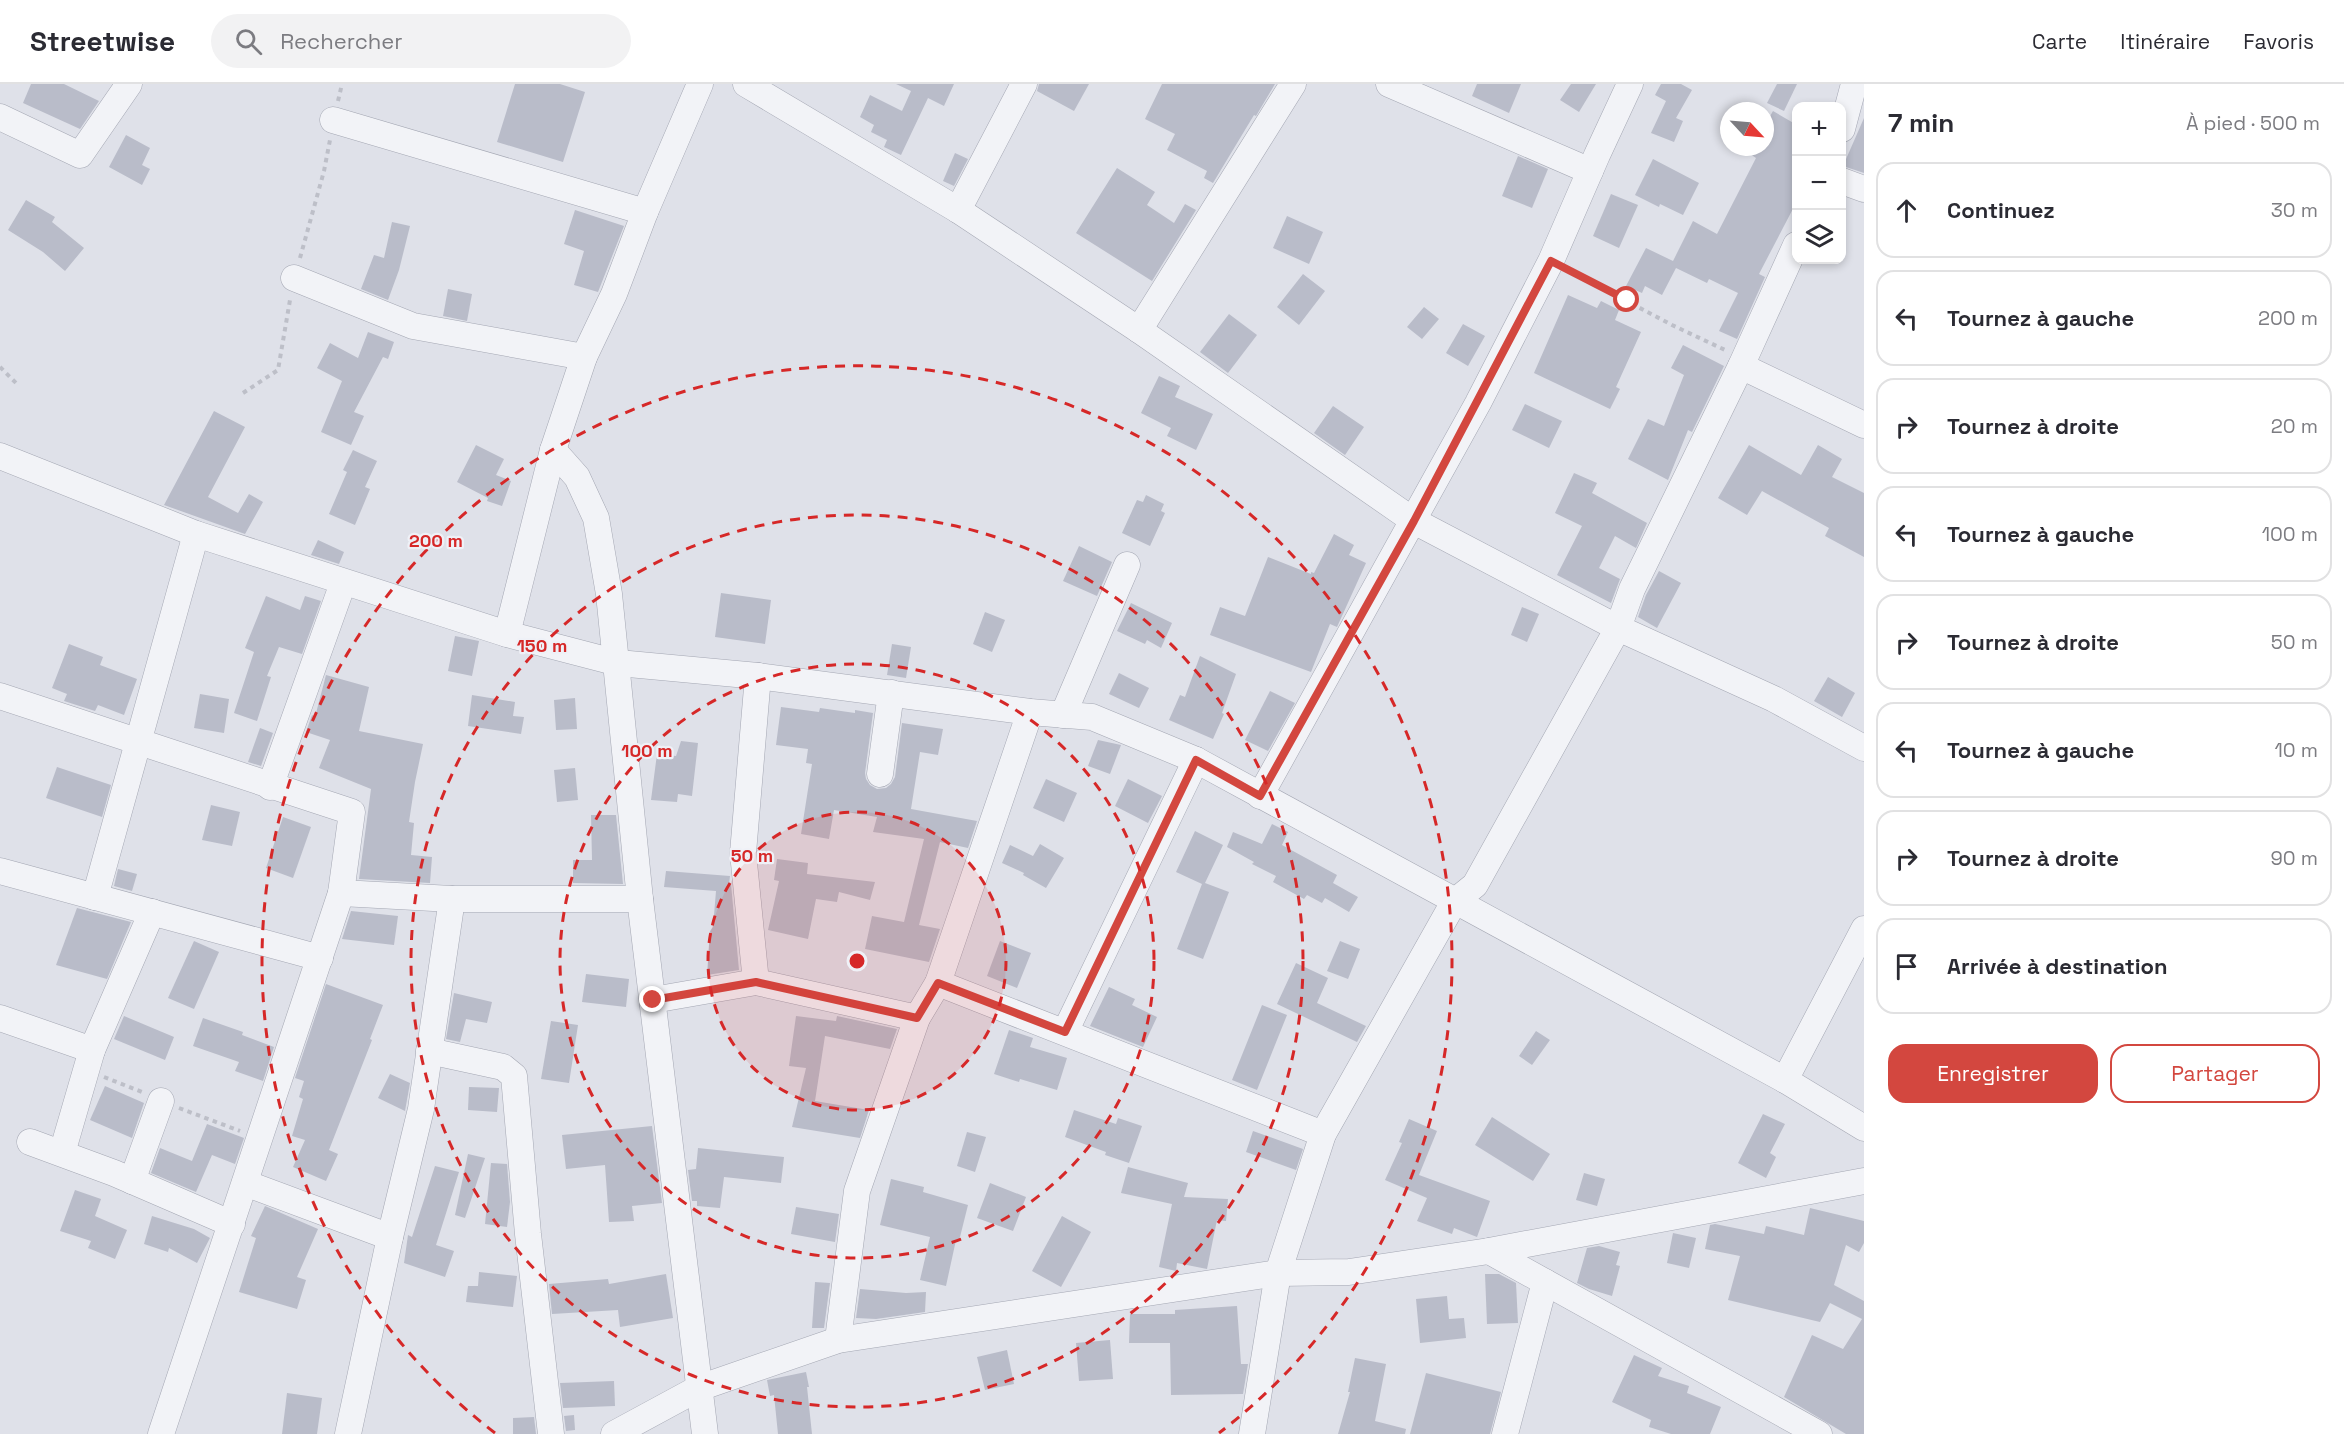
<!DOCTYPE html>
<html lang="fr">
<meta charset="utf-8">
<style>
:root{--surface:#fff;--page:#f2f2f3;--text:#2b2b33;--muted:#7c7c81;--line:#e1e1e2;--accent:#d3473f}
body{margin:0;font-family:"Space Grotesk",sans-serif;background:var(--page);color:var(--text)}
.controls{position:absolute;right:18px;top:18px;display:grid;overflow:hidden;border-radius:12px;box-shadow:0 3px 9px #0003}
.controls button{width:54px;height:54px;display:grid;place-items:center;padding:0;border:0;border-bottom:2px solid var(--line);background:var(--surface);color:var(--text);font:30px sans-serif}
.compass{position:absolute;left:1720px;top:18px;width:54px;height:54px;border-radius:50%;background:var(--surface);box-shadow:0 3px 9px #0003;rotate:116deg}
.stop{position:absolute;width:18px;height:18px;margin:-14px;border:4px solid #d3473f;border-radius:50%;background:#fff}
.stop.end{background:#d3473f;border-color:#fff;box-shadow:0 2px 6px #0008}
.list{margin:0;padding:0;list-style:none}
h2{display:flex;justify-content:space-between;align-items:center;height:78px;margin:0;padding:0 24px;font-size:26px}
h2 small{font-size:20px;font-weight:400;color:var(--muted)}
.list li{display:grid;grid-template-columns:39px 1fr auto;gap:18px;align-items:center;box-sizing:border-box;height:96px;margin:0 12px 12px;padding:0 12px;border:2px solid var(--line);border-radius:18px}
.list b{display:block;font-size:22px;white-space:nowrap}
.list em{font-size:20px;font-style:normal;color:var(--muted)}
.actions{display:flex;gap:12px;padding:18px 24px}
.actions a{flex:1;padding:14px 0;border:2px solid var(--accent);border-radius:18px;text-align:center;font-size:21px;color:var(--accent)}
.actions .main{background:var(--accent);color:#fff}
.icon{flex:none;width:33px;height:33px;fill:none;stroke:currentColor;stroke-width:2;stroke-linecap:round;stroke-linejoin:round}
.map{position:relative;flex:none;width:1864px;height:1350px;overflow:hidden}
header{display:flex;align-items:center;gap:36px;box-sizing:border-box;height:84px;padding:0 30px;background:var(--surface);border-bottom:2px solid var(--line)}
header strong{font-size:28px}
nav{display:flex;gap:33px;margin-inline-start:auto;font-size:21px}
.search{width:420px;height:54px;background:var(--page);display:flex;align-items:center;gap:15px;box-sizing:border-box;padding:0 21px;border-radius:33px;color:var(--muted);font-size:22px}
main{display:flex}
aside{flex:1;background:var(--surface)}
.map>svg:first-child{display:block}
.building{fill:#b9bcc9}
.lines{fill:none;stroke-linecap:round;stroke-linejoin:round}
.minor-casing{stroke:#a4a7b3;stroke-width:27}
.path{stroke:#bdbfc8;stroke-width:4;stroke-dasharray:4.5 4.5;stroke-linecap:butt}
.minor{stroke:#f2f3f7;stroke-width:26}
.route{stroke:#d3473f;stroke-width:8}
.ring{fill:none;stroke:#d62828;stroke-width:3;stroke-dasharray:10 8}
.centre{fill:#d62828;stroke:#eff1f7;stroke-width:3}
.ring-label{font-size:18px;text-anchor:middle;font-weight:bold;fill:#d62828;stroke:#eff1f7;stroke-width:4.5;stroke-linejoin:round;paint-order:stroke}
</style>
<header>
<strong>Streetwise</strong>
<div class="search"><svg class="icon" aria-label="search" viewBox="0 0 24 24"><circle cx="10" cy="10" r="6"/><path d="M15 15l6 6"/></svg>Rechercher</div>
<nav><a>Carte</a><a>Itinéraire</a><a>Favoris</a></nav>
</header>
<main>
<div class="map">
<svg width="1864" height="1350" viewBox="0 0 1864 1350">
<rect width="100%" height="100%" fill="#dfe1e9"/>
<!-- building -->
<g class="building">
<polygon points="31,0 64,0 99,17 80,45 23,19"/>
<polygon points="515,0 560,0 585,8 563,78 497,58"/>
<polygon points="896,0 954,0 944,22 928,14 901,71 884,63 887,56 871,48 874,41 860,33 870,11 902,27 911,7"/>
<polygon points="1039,0 1089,0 1074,27 1037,7"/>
<polygon points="1162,0 1275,0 1256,32 1254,31 1213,99 1204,94 1207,87 1167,66 1175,50 1145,35"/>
<polygon points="1477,0 1521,0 1509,29 1472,12"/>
<polygon points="1571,0 1596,0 1579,28 1560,16"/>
<polygon points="1661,0 1681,0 1692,6 1676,34 1683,37 1674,58 1651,49 1666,17 1655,11"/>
<polygon points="1777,0 1797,0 1784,27 1767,19"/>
<polygon points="1773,27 1797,41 1797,117 1759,190 1765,193 1737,255 1719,247 1738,209 1709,195 1707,199 1676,184 1662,211 1645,202 1642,209 1626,202 1646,164 1673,177 1693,137 1717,150 1756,74 1740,63 1765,63 1765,41"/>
<polygon points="1864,34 1864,89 1843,82"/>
<polygon points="126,51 150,64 142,81 150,85 142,101 109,83"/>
<polygon points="955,69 968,75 954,102 943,97"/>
<polygon points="1518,72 1548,85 1532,124 1502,112"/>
<polygon points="1653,75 1699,99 1683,131 1660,120 1659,123 1635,111"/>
<polygon points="1117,84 1155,108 1147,121 1174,139 1185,120 1196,126 1152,197 1076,149"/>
<polygon points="1611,110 1638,121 1619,164 1593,152"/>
<polygon points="26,116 55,133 52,138 84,164 65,187 43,168 8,146"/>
<polygon points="575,126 624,142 598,208 574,201 584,167 564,160"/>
<polygon points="1287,132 1323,148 1309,180 1273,164"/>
<polygon points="392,138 410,142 399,186 388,216 361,205 374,171 384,174"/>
<polygon points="1303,190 1325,207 1299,241 1277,223"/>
<polygon points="448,205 472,210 467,237 443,232"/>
<polygon points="1568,211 1597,224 1601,217 1619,226 1615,236 1641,248 1616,303 1620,305 1610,325 1534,289"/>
<polygon points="1424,223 1439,235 1422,255 1407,243"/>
<polygon points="1229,230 1257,251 1228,289 1200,268"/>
<polygon points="1463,240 1485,252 1468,282 1446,269"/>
<polygon points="368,248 394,258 388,275 383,273 354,328 364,332 351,361 321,348 342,297 317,284 330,259 358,274"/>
<polygon points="1683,261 1724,282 1692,348 1688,346 1668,396 1628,375 1648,335 1664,342 1684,291 1671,284"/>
<polygon points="1159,292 1180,302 1175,313 1213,330 1196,366 1167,352 1171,344 1141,329"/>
<polygon points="1525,320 1562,337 1549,364 1512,346"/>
<polygon points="1333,322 1364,343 1345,371 1314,349"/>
<polygon points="214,327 245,343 208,413 238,429 249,410 263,418 245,450 164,421"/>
<polygon points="476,361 504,375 496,391 511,397 502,422 487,417 488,414 457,398"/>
<polygon points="1749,361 1801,391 1818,361 1842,375 1832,393 1864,409 1864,473 1825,452 1829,444 1762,407 1747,431 1718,414"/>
<polygon points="353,366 377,377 365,403 370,405 355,441 329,430 347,388 343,386"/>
<polygon points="1574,389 1597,399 1592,409 1647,439 1636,464 1615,452 1599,484 1620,495 1611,519 1557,491 1582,442 1555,429"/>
<polygon points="1146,411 1164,420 1161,427 1165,429 1150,462 1122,449 1137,416 1143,418"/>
<polygon points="1334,450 1354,461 1349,471 1366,479 1337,543 1330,540 1311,588 1210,551 1220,523 1245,532 1268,473 1311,490 1311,488 1314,489"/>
<polygon points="318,456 344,468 339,480 311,471"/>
<polygon points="1079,462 1112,478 1097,512 1063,497"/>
<polygon points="1659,487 1681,499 1657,544 1638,533 1646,511"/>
<polygon points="721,509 771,516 765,560 715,553"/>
<polygon points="266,512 300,526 305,512 321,517 302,570 279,563 267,592 271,593 257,637 234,629 254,568 245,564"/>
<polygon points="1131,519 1172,539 1161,564 1147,556 1145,560 1117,547"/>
<polygon points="1522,523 1539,530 1527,558 1511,551"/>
<polygon points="985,528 1005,536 992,568 973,560"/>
<polygon points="455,552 479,557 472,592 448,587"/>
<polygon points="69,560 103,573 100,581 137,595 124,631 98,621 95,627 64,617 67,610 52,604"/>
<polygon points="892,560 911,563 906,594 887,591"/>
<polygon points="1200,572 1236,590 1222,629 1224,630 1213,655 1169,636 1180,611 1185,613"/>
<polygon points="1119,589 1149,604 1139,624 1109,610"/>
<polygon points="326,591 369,603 359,647 423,660 415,698 409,738 414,739 411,771 432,773 430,799 359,795 371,705 319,684 330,656 306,648 312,631 315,633"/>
<polygon points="1828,593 1855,609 1842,633 1814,617"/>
<polygon points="1270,607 1295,619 1268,667 1245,656"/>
<polygon points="200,610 229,615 224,649 194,644"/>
<polygon points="472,611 515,618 513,632 524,633 521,650 468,642"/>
<polygon points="575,614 577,645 556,646 554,616"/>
<polygon points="781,623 819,628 820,624 855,629 855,626 873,629 865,689 866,695 870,701 877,705 886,704 891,700 895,693 902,639 943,645 938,671 920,668 911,725 977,737 968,764 940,758 919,841 940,845 929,878 865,865 872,832 904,838 924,755 873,748 877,733 834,726 829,755 801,750 812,680 806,679 808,665 776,661"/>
<polygon points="260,644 273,649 261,682 248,678"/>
<polygon points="1098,656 1121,661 1110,690 1088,682"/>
<polygon points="681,657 698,659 692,712 678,710 677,718 651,716 657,670 676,672"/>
<polygon points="57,683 111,701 102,733 46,714"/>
<polygon points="575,684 578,716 557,718 554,686"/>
<polygon points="1046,695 1077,709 1064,738 1033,724"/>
<polygon points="1128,695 1162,712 1148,739 1115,722"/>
<polygon points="211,721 240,728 232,762 202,756"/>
<polygon points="591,731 616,731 623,800 573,799 573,776 592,776"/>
<polygon points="283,733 311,743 293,794 266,784"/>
<polygon points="1272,740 1288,748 1282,761 1337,791 1333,799 1358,813 1349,828 1325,814 1322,819 1307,811 1304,815 1273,798 1276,792 1252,780 1254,778 1227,763 1233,748 1262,760"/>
<polygon points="1195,747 1223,761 1205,799 1229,808 1203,875 1177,865 1202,800 1176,788"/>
<polygon points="1040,760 1064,774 1046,804 1023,791 1024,789 1002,779 1010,761 1033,772"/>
<polygon points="777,775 808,779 807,790 875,798 870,816 839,808 837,818 816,815 808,855 768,846 779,797 774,796"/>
<polygon points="118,785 137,790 132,807 114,802"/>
<polygon points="666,787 730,792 729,800 731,800 739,886 707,891 710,847 713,843 716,807 664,803"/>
<polygon points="77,824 131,838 107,895 56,881"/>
<polygon points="351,827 398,832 394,861 342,855"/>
<polygon points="194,857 219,868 194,925 168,914"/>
<polygon points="1000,857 1031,869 1017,904 987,892"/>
<polygon points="1340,857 1360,865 1348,895 1327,887"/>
<polygon points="1296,879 1328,894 1317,919 1366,942 1357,958 1277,920"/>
<polygon points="586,890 629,895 626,923 582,918"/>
<polygon points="326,900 383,921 370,955 372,956 329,1066 338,1070 326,1097 293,1083 305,1056 292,1052 303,1015 299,1013 304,997 295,994"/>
<polygon points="1109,903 1135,915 1132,921 1157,933 1143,963 1090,942"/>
<polygon points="454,909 492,918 487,939 466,935 460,958 446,955"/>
<polygon points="1262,921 1287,931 1257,1006 1232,996"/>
<polygon points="124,932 174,953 165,976 114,955"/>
<polygon points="796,932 836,937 837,932 897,945 890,965 825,952 815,1017 869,1026 860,1054 792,1043 806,984 789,982"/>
<polygon points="203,934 243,948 242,951 274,963 263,997 235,987 239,978 193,962"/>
<polygon points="551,937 578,941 569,999 541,995"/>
<polygon points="1009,946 1033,954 1030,963 1067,974 1057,1006 1020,995 1019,998 994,990"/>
<polygon points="1536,947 1550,956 1532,981 1519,972"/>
<polygon points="390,990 410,999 405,1027 378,1014"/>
<polygon points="105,1002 144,1019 132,1054 90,1036"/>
<polygon points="469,1003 499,1004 497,1028 468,1026"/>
<polygon points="1074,1026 1116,1040 1118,1034 1142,1042 1129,1079 1105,1071 1106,1068 1065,1053"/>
<polygon points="1763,1030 1785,1040 1770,1069 1776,1073 1766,1094 1738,1079"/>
<polygon points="1492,1033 1550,1070 1533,1097 1475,1061"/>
<polygon points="1409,1035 1437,1047 1419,1091 1490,1117 1477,1153 1454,1144 1452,1150 1417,1137 1427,1114 1385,1096 1402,1059 1399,1058"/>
<polygon points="207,1040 244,1054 235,1080 212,1071 196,1108 151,1089 160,1064 192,1077"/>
<polygon points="652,1042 662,1119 632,1122 634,1137 609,1138 605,1081 566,1085 562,1051"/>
<polygon points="1253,1047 1303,1065 1296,1086 1246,1068"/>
<polygon points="967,1048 986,1053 975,1088 957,1082"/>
<polygon points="698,1064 784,1073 781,1099 724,1093 720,1124 697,1122 697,1117 692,1117 688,1086 696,1085"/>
<polygon points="468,1070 485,1074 465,1134 455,1131"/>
<polygon points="491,1079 507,1080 510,1118 507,1143 485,1140"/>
<polygon points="435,1082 459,1088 436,1161 454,1167 445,1193 404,1179 408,1151 412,1153"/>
<polygon points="1128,1083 1188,1099 1184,1113 1228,1115 1226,1137 1217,1136 1207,1185 1177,1179 1176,1187 1159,1183 1172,1120 1121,1109"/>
<polygon points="1584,1089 1605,1095 1597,1122 1576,1116"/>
<polygon points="891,1095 924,1103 923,1108 968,1121 959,1157 956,1156 946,1202 920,1196 930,1153 880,1141"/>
<polygon points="990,1099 1026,1113 1013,1147 977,1134"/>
<polygon points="75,1106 101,1115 95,1132 127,1146 115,1175 88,1164 91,1157 60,1147"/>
<polygon points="265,1122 318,1145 297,1193 306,1196 297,1225 239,1208 256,1154 251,1152"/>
<polygon points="796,1123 839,1130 835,1158 791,1150"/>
<polygon points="1810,1124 1864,1137 1864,1159 1859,1168 1846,1161 1834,1201 1864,1217 1864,1350 1846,1350 1784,1313 1812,1251 1843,1265 1862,1235 1830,1219 1820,1238 1728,1216 1740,1172 1705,1165 1710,1141 1715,1140 1764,1150 1766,1142 1804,1151"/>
<polygon points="152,1132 194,1145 210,1154 197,1179 169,1164 168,1168 144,1160"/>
<polygon points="1062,1132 1091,1148 1061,1203 1032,1187"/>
<polygon points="1673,1149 1696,1154 1689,1184 1667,1179"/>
<polygon points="1599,1162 1620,1168 1616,1181 1620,1182 1612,1212 1589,1205 1577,1199 1587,1164"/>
<polygon points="479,1188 517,1192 513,1223 466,1218 468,1202 478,1202"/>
<polygon points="666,1190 673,1234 620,1243 618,1226 552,1230 549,1200 608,1195 609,1200"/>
<polygon points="1485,1190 1499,1190 1516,1199 1518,1239 1487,1240"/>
<polygon points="815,1198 830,1199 824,1244 812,1244"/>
<polygon points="860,1205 906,1209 926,1208 925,1228 876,1235 856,1234"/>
<polygon points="1447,1212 1449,1235 1464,1234 1466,1254 1420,1259 1416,1215"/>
<polygon points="1237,1222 1241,1280 1248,1280 1243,1310 1171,1311 1170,1259 1129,1259 1130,1230 1175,1230 1175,1226"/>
<polygon points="1110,1256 1113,1295 1079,1297 1076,1259"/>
<polygon points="1007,1266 1014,1300 985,1306 977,1273"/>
<polygon points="1634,1271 1662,1284 1658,1292 1689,1302 1687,1309 1721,1323 1710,1350 1671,1350 1649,1343 1651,1336 1612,1318"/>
<polygon points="1355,1274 1386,1280 1375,1337 1406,1345 1405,1350 1338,1350 1350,1308 1348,1308"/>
<polygon points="806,1288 809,1303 807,1303 812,1350 778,1350 774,1311 770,1312 767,1296"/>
<polygon points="1426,1289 1501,1308 1490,1350 1410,1350"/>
<polygon points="614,1297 615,1322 563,1324 560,1299"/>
<polygon points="287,1309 322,1314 317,1350 282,1350"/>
<polygon points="574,1331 575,1346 566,1347 564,1332"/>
<polygon points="534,1333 536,1350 513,1350 513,1334"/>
</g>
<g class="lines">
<!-- minor casing -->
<g class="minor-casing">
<g id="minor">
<polyline points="746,0 958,126 1139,246 1414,437 1618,544 1774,615 1864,664"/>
<polyline points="1389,0 1590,87"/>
<polyline points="0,33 80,71 129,0"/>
<polyline points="333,36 645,128"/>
<polyline points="1842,45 1854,0"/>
<polyline points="1842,97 1864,105"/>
<polyline points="958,126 1024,0"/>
<polyline points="294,194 413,242 584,273"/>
<polyline points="1139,246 1293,0"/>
<polyline points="1741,282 1864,341"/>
<polyline points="553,366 577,393 596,434 609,510 640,815 705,1350"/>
<polyline points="0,372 196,450 507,550 618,579 758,592 1030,628 1092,633 1196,676 1785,996 1864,1044"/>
<polyline points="507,550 553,366 584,273 614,210 645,128 700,0"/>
<polyline points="0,612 352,728 341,809 161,1350"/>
<polyline points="1063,631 1127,481"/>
<polyline points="880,690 891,609"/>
<polyline points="270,703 343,499"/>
<polyline points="1260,712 1478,319 1551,177 1597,71 1630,0"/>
<polyline points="0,787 320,874"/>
<polyline points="341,809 452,815 640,815"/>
<polyline points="95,813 196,450"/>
<polyline points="756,898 743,769 758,592"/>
<polyline points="938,899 1323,1050"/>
<polyline points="653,916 756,898 917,934"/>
<polyline points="0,934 92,966 152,828"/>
<polyline points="1065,948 1196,676"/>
<polyline points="429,967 503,983 514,992 528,1150 551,1350"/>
<polyline points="1785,996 1864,845"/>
<polyline points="30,1058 114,1089 232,1140"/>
<polyline points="62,1069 92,966"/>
<polyline points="132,1097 161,1017"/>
<polyline points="245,1099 390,1153"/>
<polyline points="1489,1167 1819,1350"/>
<polyline points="838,1256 857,1107 917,934 938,899 1030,628"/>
<polyline points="348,1350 390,1153 421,1025 452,815"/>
<polyline points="614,1350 699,1304 838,1256 1278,1189 1349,1188 1489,1167 1864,1097"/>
<polyline points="1252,1350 1278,1189 1323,1050 1454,818 1475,801 1618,544 1632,505 1741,282 1796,161"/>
<polyline points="1505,1350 1545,1198"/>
</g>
</g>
<!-- path -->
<g class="path">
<polyline points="338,17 342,0"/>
<polyline points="300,174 324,87 330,56"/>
<polyline points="1568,186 1672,241 1725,266"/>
<polyline points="0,283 16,299"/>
<polyline points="243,309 278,286 290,216"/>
<polyline points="104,993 142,1008"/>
<polyline points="179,1024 240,1047"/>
</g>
<!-- minor -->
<use href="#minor" class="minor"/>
</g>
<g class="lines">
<!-- route -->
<polyline class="route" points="653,916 756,898 917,934 938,899 1065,948 1196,676 1260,712 1414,437 1551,177 1627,216"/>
</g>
<!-- distance rings -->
<circle cx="857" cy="877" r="149" fill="#d62828" fill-opacity=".12"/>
<g class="ring">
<circle cx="857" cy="877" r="149"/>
<circle cx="857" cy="877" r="297"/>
<circle cx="857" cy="877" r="446"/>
<path d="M495 1349A595 595 0 1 1 1219 1349"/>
</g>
<circle cx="857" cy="877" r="9" class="centre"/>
<g class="ring-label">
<text x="436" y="463">200 m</text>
<text x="542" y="568">150 m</text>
<text x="647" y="673">100 m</text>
<text x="752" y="778">50 m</text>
</g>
</svg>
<div class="controls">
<button>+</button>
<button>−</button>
<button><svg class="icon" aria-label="layers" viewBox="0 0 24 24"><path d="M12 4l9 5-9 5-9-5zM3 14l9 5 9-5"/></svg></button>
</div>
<svg class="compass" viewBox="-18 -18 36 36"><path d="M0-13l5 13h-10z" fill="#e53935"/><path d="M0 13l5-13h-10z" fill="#7c7c81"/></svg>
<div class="stop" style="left:1627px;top:216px"></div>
<div class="stop end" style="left:653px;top:916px"></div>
</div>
<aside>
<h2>7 min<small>À pied · 500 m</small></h2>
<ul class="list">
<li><svg class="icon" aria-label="ahead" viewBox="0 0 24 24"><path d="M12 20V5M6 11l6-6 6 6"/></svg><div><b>Continuez</b></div><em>30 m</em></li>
<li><svg class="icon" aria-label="left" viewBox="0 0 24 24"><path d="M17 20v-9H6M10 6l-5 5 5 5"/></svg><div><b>Tournez à gauche</b></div><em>200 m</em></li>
<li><svg class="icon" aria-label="right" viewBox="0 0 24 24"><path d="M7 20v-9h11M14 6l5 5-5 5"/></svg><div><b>Tournez à droite</b></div><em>20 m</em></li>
<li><svg class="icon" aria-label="left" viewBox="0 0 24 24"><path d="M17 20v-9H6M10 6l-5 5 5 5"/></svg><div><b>Tournez à gauche</b></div><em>100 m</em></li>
<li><svg class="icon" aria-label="right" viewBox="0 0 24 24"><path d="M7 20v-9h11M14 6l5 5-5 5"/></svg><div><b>Tournez à droite</b></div><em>50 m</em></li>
<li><svg class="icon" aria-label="left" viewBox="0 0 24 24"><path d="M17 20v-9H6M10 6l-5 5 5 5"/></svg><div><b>Tournez à gauche</b></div><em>10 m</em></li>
<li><svg class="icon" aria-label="right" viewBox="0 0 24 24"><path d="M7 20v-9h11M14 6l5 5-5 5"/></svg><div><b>Tournez à droite</b></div><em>90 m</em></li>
<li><svg class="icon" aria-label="arrive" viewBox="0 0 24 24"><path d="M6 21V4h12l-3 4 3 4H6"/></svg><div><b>Arrivée à destination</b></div></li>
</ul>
<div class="actions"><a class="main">Enregistrer</a><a>Partager</a></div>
</aside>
</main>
